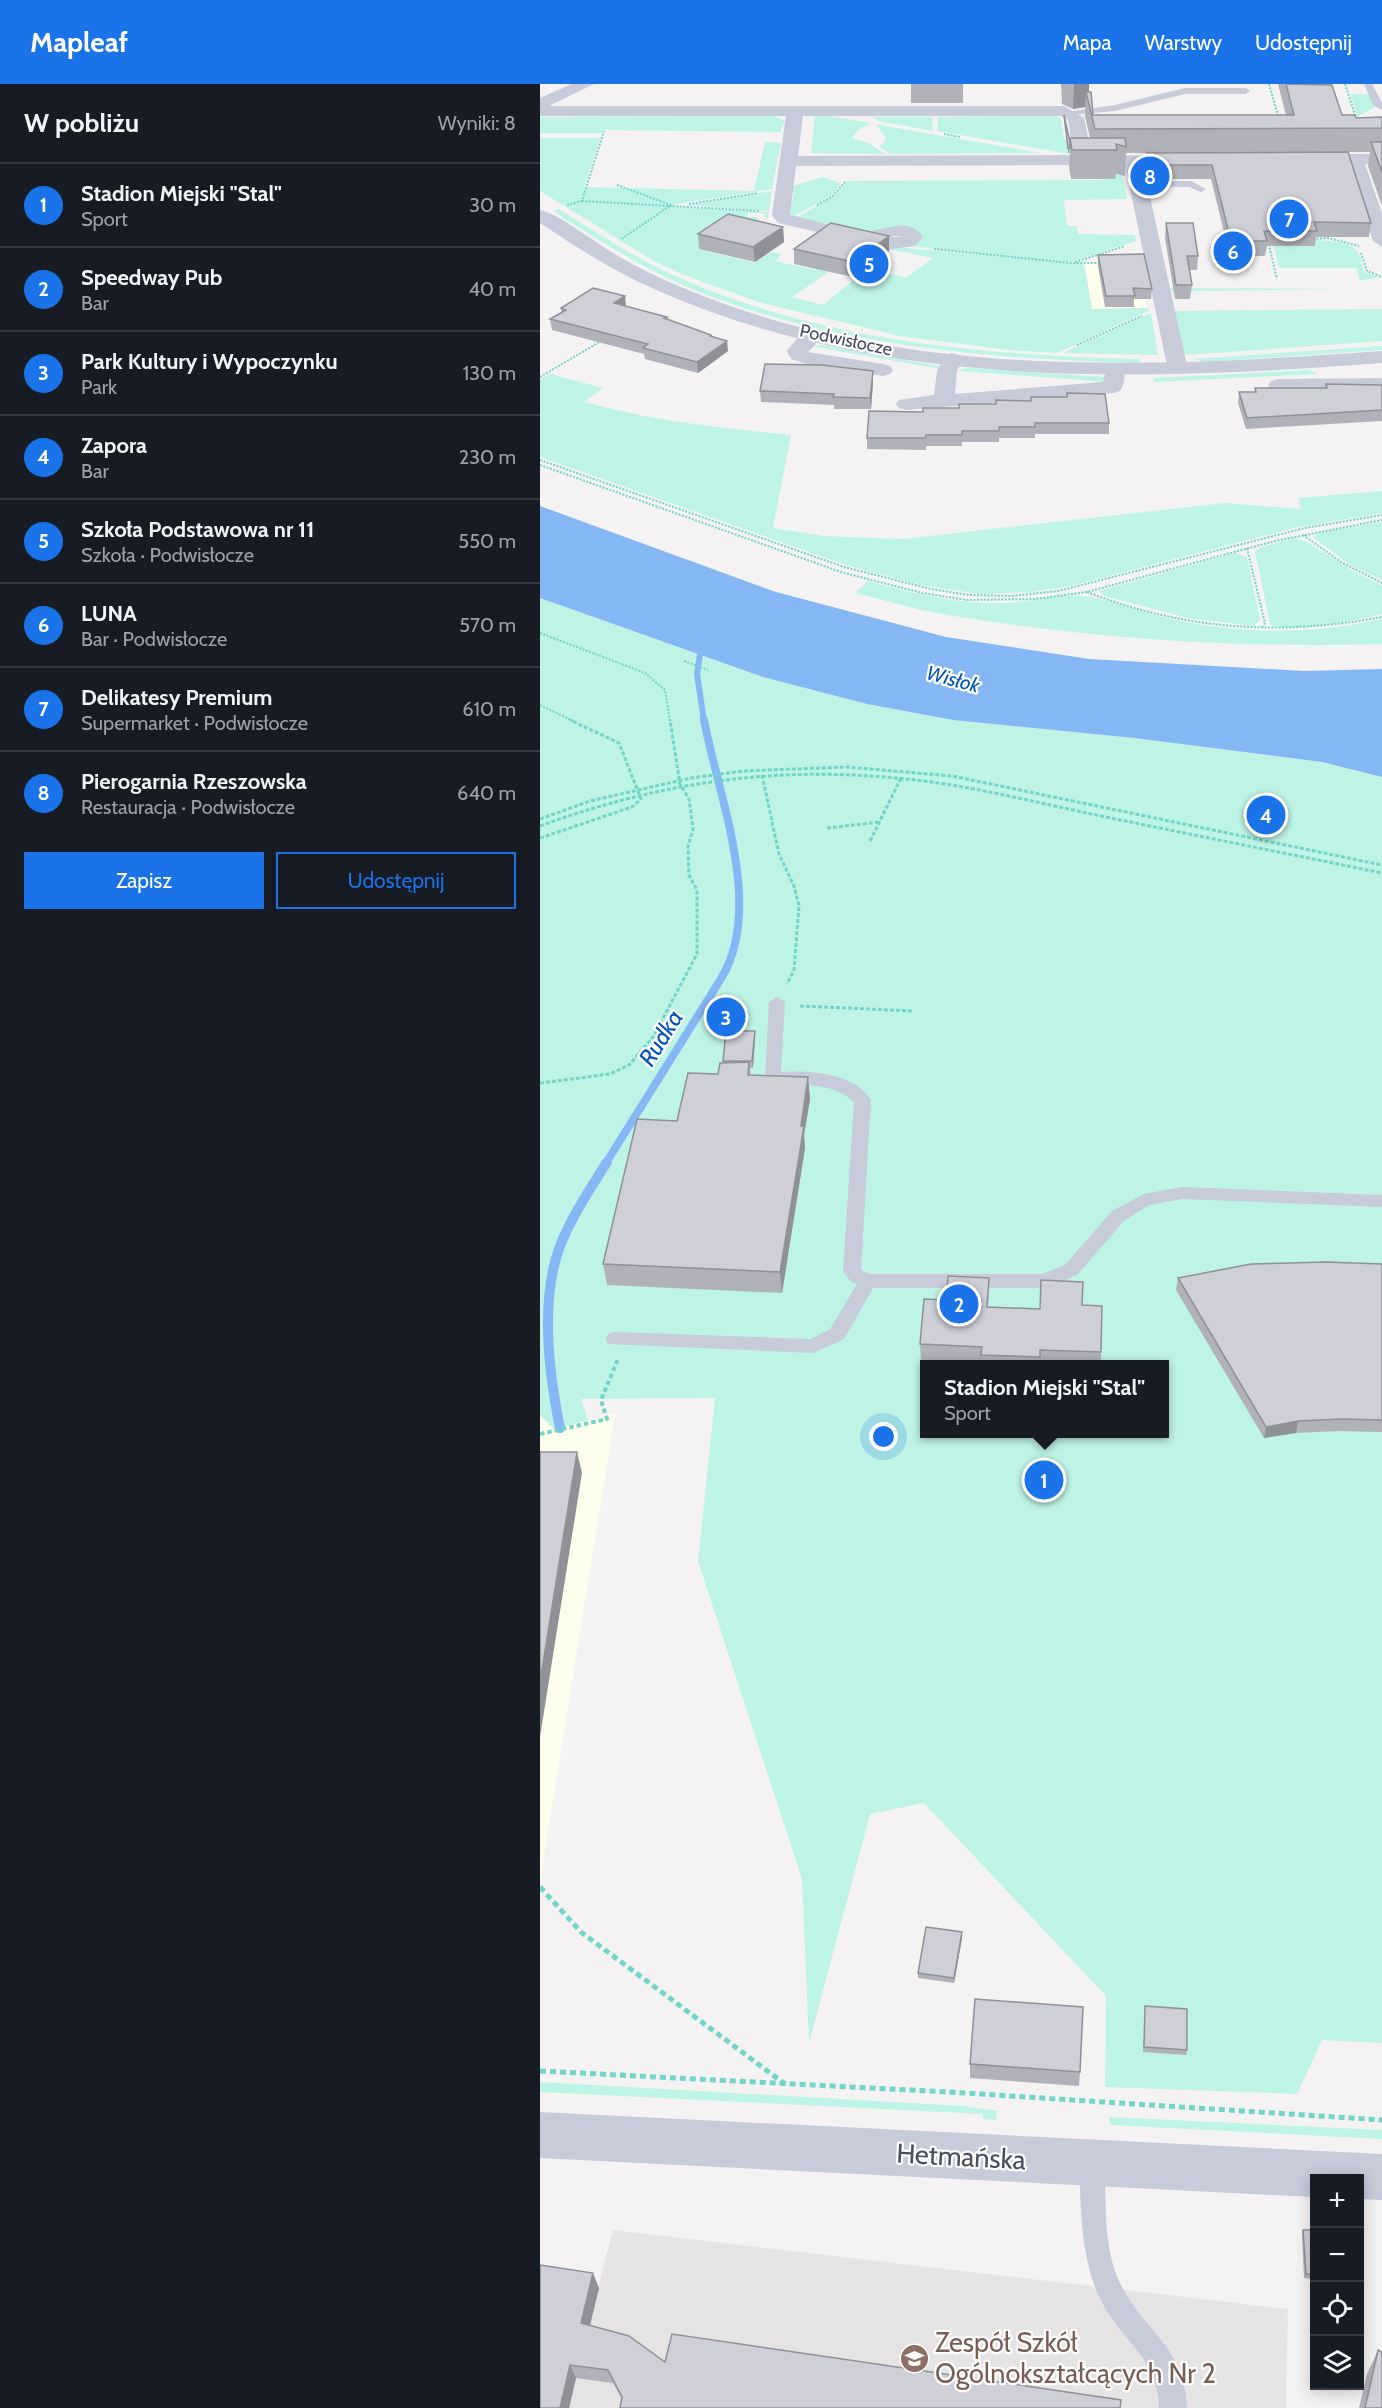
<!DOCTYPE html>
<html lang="pl">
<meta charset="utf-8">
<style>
body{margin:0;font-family:Cabin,sans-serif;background:#20242c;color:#f1f3f6}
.controls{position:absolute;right:18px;bottom:18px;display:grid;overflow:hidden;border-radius:0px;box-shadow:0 3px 15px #0003}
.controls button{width:54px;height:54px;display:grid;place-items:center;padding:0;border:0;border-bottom:2px solid #363941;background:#171b24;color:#f1f3f6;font:30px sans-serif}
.you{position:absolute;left:344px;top:1353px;width:21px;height:21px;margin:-15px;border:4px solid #fff;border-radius:50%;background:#1a73e8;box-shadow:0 0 0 9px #1a73e833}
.badge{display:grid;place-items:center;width:39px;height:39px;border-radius:50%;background:#1a73e8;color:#fff;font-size:20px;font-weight:700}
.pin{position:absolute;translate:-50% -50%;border:3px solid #fff;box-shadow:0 2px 6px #0006}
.popup{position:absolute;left:380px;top:1276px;width:249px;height:78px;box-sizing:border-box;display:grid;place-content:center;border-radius:0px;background:#171b24;filter:drop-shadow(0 2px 4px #0005);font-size:20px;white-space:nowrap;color:#9ea1a6}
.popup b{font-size:22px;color:#f1f3f6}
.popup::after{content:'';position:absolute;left:50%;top:100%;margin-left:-12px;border:12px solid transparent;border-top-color:#171b24}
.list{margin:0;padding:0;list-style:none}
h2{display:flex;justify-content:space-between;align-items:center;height:78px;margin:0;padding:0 24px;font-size:26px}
h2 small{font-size:20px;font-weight:400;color:#9ea1a6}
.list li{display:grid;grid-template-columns:39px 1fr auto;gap:18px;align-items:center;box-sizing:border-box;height:84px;padding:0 24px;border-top:2px solid #363941}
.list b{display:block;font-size:22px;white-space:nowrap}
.list p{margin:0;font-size:20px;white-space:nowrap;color:#9ea1a6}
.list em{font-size:20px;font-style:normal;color:#9ea1a6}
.actions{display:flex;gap:12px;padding:18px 24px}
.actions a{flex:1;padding:14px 0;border:2px solid #1a73e8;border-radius:0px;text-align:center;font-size:21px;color:#1a73e8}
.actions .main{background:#1a73e8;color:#fff}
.icon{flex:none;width:33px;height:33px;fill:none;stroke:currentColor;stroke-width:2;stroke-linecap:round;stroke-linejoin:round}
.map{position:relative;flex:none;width:842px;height:2324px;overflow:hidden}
header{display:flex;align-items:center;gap:36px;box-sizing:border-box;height:84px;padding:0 30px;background:#1a73e8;color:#fff}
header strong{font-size:28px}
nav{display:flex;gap:33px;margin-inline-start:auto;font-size:21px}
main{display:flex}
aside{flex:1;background:#171b24}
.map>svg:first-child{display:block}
</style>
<header>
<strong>Mapleaf</strong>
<nav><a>Mapa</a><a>Warstwy</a><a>Udostępnij</a></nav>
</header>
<main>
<aside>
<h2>W pobliżu<small>Wyniki: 8</small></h2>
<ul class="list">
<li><span class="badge">1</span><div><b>Stadion Miejski &quot;Stal&quot;</b><p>Sport</p></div><em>30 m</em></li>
<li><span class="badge">2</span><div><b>Speedway Pub</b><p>Bar</p></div><em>40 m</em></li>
<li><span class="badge">3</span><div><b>Park Kultury i Wypoczynku</b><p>Park</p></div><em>130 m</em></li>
<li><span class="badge">4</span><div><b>Zapora</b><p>Bar</p></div><em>230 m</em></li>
<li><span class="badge">5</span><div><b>Szkoła Podstawowa nr 11</b><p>Szkoła · Podwisłocze</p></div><em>550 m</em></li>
<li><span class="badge">6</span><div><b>LUNA</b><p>Bar · Podwisłocze</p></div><em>570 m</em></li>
<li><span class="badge">7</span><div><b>Delikatesy Premium</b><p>Supermarket · Podwisłocze</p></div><em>610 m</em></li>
<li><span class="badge">8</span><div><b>Pierogarnia Rzeszowska</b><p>Restauracja · Podwisłocze</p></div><em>640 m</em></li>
</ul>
<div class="actions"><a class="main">Zapisz</a><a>Udostępnij</a></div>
</aside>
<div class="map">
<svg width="842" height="2324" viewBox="0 0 842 2324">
<rect width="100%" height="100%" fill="#f4f2f2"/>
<!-- commercial -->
<g fill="#fdfeec">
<path d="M545,180H600L607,224L552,225Z"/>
<path d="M75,1330L11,1728L0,1797V1331L14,1345Z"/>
</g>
<!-- education -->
<path fill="#e5e3e4" d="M73,2146L748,2225L746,2324H0V2194L58,2203Z"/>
<!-- green -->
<g fill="#bdf4e6" fill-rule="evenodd">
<path d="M811,10H829L837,22L817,33Z"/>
<path d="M275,30L331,39L318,46L312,54L328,59L345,70L271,69Z"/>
<path d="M234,32L245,37L240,48L63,46L62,49H0V33Z"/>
<path d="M515,32L521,34L524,55H529L530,70L397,47L398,33Z"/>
<path d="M332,33H392L393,47L339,37Z"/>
<path d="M337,41H339L501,69L350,70L339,62L345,58V53Z"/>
<path d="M0,54H60L44,103L214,107L225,58L241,59L232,105L135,120L132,123L229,128L228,134H225L224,129H208L207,133H217L219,136L182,142L174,153L157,165L215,179L231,168L242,170L235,177L275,186L284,180L296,183L252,213L283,221L333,180L353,185L348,189L366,194L393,174L348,165L354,163L460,173L364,161L378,153L330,150L254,135L296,111L307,97L562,96L581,84L587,115L524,116L527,142H537L538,150L595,151L596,157L530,178L504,177L544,180L552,225L607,224L610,226L517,269L469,266L360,252L218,218L142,190L114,177L0,107Z"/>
<path d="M282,93L301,99L291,112L252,133L250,130L254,109L250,103Z"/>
<path d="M232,107L229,127L149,121Z"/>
<path d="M19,125C56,148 93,173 133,191C278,257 441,271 599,275L600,279C449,275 293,262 152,205C102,184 58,156 13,127Z"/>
<path d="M732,156C750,157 804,152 816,166C821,170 822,182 824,188L839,193L820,197L816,184H739Z"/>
<path d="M638,200L649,204L802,205L650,207L636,211L630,205Z"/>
<path d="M842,225V257L647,271L643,269L635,227Z"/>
<path d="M611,229L618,271L523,269Z"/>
<path d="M282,261L400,282L401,285L270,262Z"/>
<path d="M842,262V266L664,278L654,275Z"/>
<path d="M428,284L565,293L571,298L417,287Z"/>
<path d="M770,286L777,290L614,298L613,294Z"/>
<path d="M11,290L63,304L44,318C112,337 182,344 251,351L233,444L284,452L362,455L685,419L761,425L758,414L842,407V429L754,444L530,502L491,508L440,510L381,501L309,482L0,373V295Z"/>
<path d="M842,438V496L809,480L773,453L778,449Z"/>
<path d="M755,454L767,458L815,488L842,502V530C821,535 746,551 730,540L715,467L722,463Z"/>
<path d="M696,469L707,473L720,536L714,542L648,534L564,512L559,507Z"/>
<path d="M328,497C373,509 418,521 466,519C489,518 522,509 543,512C569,515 596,527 622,533C695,550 768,552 842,535V560C699,564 555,555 414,532C381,527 348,517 315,509Z"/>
<path d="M0,514L223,593L327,620L413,636L594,654L782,678L842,693V1959L782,1956L757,2010L565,2003L566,1912L384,1719L330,1730L269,1959L262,1795L158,1477L175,1314L41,1315L48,1336L14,1345L0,1331ZM384,1280H624V1350H384Z"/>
<path d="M0,1998L424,2022L457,2027L456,2036L443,2035V2030L0,2008Z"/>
<path d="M569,2033L842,2046V2055L571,2041Z"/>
</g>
<!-- water -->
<path fill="#86b7f5" d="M0,422L236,508L406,553L549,575L764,587L842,585V693L782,678L594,654L413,636L327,620L223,593L0,514Z"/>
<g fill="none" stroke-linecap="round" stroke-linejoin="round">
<!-- stream-far2 -->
<path stroke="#86b7f5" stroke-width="6" d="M160,570L157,590L164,637"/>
<!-- stream-far1 -->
<path stroke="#86b7f5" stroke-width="8" d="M66,1079L182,893C224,822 178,711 164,636"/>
<!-- stream -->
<path stroke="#86b7f5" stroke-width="10" d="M20,1344C9,1290 0,1215 20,1162C32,1132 50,1105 67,1078"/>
<!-- path-far3 -->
<g stroke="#71d6c8" stroke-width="2" stroke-dasharray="2 1.5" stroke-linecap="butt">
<path d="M729,0L739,35"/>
<path d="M805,0L816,34"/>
<path d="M404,50L420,53"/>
<path d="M77,101L131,121L80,156"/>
<path d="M42,117L219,127"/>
<path d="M149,120L218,109"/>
<path d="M27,121L42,117L64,47"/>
<path d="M277,121L292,113L305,98"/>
<path d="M773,155L788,154L819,162"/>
<path d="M728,157L737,195"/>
<path d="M394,165L531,179H563"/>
<path d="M821,169L827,187L842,193"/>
<path d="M535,178L585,162"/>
<path d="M537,261L602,232"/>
<path d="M0,293L61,257"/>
<path d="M0,376L304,483L391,505L429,511L471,512L518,507L765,444L842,431"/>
<path d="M0,381L301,488L382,509L427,516L495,515L547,508L735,457L842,436"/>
<path d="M763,451L801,478L842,499"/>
<path d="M707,464L725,539L722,544"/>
<path d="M547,508C644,546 740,552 842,533"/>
<path d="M0,549L105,589L125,606L130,637"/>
<path d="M144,577L168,586"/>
<path d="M0,621L33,637"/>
</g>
<!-- path-far2 -->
<g stroke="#71d6c8" stroke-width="3" stroke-dasharray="4 2" stroke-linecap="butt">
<path d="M222,691L239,770L254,802L259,822L254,886L247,900"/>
<path d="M0,735L50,717L151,694L203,687L307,683L412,692L842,781"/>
<path d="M0,742C118,699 231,682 356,694C427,700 497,719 566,733C658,752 750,770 842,789"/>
<path d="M287,744L340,738"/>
<path d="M0,754L92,723L101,715L79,659L30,636"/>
<path d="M330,757L361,694"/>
<path d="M260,922L373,927"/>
<path d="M0,999L70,990L89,981L113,953L157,870V806L149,791L148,762L153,745L149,715L140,700L130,636"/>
</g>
<!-- path-far1 -->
<path stroke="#71d6c8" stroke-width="4" stroke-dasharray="4.5 3" stroke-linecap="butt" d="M0,1350L67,1335L61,1316L78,1275"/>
<!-- path -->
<g stroke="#71d6c8" stroke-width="5" stroke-dasharray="6 4" stroke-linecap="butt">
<path d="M0,1803L41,1848L245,2000"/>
<path d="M0,1987L409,2008L842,2036"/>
</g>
<!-- service -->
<g fill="#c7cbda" fill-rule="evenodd">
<path d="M824,0H832L842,19V26L833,21Z"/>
<path d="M645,4H706L710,7L706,10H645L575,27L531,31L526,28L575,21Z"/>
<path d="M598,97H651L666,105L661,108L649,103L595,102L593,100Z"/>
<path d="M237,913L245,918L241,988C269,986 315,989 331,1016L321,1186L329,1190H502L525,1181L572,1127L604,1110L642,1103L842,1111V1123L642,1115L609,1121L584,1137L537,1191L504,1204H333L304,1255L273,1269L68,1260L66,1255L68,1250L75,1248L271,1255L290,1245L317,1200L311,1198L303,1187L314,1018C288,994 257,1005 227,997L225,993L229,918Z"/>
<path d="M552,2066L561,2070L565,2079C566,2117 563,2161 579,2197C602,2248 645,2260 647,2324H619C618,2271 578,2256 558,2210C540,2168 541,2123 539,2079L543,2070Z"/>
</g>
<!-- minor -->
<g fill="#c7cbda" fill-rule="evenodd">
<path d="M32,0H54L9,22H524L544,34L552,71L657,72L660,76L651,81H603L648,286L645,290H631L628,286L585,81L256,82L250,131C274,136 299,145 323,147C345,149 367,130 383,153L375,162L351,165L238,139L232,131L246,32H0V14ZM263,32H521L528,36L534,71L258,72ZM355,152L363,153H349Z"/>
<path d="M766,70H842V80H825L842,129V163L833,157L808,80L760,79L757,75Z"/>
<path d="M274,245L281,247L284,251L268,268L343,280L350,282L353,286L350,290L343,292L270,281L251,275L247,267C253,258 263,248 274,245Z"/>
<path d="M412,269L419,271L422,275L417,287L415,310L563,298L567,282H581C586,288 585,301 580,307L573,309L366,326L359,324L356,320L359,316L394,311L397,287L405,271Z"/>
<path d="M842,294V306L738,307L731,305L728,301L731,297L738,295Z"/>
</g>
<!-- tertiary -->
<g fill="#c7cbda" fill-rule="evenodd">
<path d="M0,126C21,131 57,160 78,172C119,196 166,214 211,229C414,294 633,282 842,267V279C597,297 339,307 110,203C71,186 35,162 0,139Z"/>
<path d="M0,2028L842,2070V2116L820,2115V2094H774V2113L0,2074Z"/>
</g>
</g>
<!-- wall -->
<g fill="#b1b2b9">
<rect x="371" y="0" width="52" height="19"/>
<path d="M521,0H549V8L553,31H746L738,0H786L802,31L816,34L842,33V122L828,82L830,68L586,69L585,92L576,90L575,95H531L529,83L530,69H528L524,31L530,58L550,54L545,32V23L533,25L522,20Z"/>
<path d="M808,68L831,139L829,153H776L775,162H727L725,172H690L671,95H608L606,83L607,69Z"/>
<path d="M626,139L658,172L657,186H649L652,201L650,215H635L625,154Z"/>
<path d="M243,143L244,158L215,178L159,165L158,150Z"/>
<path d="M349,152V167L313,193L254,180V165Z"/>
<path d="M558,171L612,205L611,215H594V223H565L558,182Z"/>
<path d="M86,222L171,251L172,253L188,267L158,289L105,275L104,270L12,246L10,235L21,229V224Z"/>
<path d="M333,298L331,325H294V321L221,318L220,307Z"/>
<path d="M786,300L842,301V337L706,345L698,319L699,308H715V304H785Z"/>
<path d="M329,327L569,339V350H495V354H459V358H422V362H386V366L327,365V354Z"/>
<path d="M186,947H215V954L213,984H210L211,991L268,993L270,1015L264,1051L265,1064L242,1209L67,1201L63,1180L137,1037L178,990L183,979Z"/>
<path d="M842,1180V1348L799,1347L756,1349L724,1354L636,1206L638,1194Z"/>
<path d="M449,1211L448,1223L500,1225L542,1221L561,1268V1281H440L381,1278L380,1260L406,1216Z"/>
<path d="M422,1854L414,1899L378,1894V1889Z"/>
<path d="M605,1922L647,1966L646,1971L603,1968Z"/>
<path d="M430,1980L540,1988L539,2002L430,1994Z"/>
<path d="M763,2146H774V2195L764,2194L762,2150Z"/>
<path d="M59,2204L50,2241L125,2278L581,2316L82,2315L73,2299L36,2294L29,2324H0Z"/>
<path d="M838,2266L842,2324H819L827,2290Z"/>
</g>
<!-- shaded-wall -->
<g fill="#909196">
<path d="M534,0H549V19L546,8L545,23L533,25Z"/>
<path d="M243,143L244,158L215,178L213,163Z"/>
<path d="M349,152V167L313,193V178Z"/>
<path d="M85,212L86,222L74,219Z"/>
<path d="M187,257L188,267L158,289L157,278Z"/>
<path d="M333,287V298L331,325L330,314Z"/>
<path d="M215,947V954L213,984L212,977Z"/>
<path d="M268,993L270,1015L264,1051L265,1064L242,1209L240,1188Z"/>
<path d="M758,1337L756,1349L724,1354L726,1343Z"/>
<path d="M37,1368L42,1389L0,1653V1598Z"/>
<path d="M422,1848V1854L414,1899V1894Z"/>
<path d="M53,2189L59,2204L47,2253L41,2239Z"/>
<path d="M30,2281L36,2294L29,2324H20Z"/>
</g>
<!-- building -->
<g fill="#cecfd7" stroke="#909196" stroke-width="1.5">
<path d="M746,0L792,1L802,31H815L816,34L842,33V44L555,45L546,8H551L553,31H754Z"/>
<path d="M524,31L530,58V64H528Z"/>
<path d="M530,54H585L586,63L576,60L577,66H532Z"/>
<path d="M831,58H842V88Z"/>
<path d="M808,68L831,139L774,138L777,147H724L727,157H691L672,81H609L607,69Z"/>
<path d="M188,130L243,143L213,163L158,150Z"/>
<path d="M291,139L349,152L313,178L254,165Z"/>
<path d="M626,139H653L658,172H647L652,201H636Z"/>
<path d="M604,170L612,205L593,204L595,212H566L558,171Z"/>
<path d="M53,204L85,212L74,219L127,233L124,234L171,251L170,252L187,257L157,278L103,264L108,260L10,235L26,226L21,224Z"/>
<path d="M225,280L282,281L333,287L330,314L293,313L294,310L220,307Z"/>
<path d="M786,300L842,301V326L707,334L699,308H716L715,304H787Z"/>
<path d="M527,309L565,310L569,339H495V343H459V347H422V351H386L385,354H327L329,327L383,328V324H419V320H456V316L491,317V313H527Z"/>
<path d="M186,947H215L212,977H183Z"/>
<path d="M209,978L208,991L268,993L261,1042H264L240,1188L63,1180L97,1035L137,1037L148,989L178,990L180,979Z"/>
<path d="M786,1178L842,1180V1336L802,1335L758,1337L726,1343L638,1194L711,1180Z"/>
<path d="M408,1192L449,1194L447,1223L500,1225L501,1196L543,1198L542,1221L562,1222L561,1268L500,1266V1273L441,1271L442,1263L380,1260L384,1215L406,1216Z"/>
<path d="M0,1368H37L0,1598Z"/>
<path d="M386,1843L422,1848L414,1894L378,1889Z"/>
<path d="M435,1915L543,1923L540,1988L430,1980Z"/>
<path d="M605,1922L647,1925V1966L604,1963Z"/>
<path d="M763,2146H774V2190H766Z"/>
<path d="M0,2181L53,2189L41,2239L89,2252L125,2278L132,2250L581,2316L580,2324H80L82,2313L68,2286L30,2281L20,2324H0Z"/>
<path d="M838,2266L842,2268V2324H825Z"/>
</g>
<!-- icons -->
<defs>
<symbol id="school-disc" viewBox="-11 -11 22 22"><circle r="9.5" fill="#8d6e63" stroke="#fff"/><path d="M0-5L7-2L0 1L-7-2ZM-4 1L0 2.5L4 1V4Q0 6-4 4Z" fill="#fff"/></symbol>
</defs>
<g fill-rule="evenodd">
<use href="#school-disc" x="358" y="2258" width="33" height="33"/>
</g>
<g text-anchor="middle" stroke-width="4.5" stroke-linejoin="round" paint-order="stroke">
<!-- far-street labels -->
<g font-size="18" fill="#474c62" stroke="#fff">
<text transform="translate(306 256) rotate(12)" y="6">Podwisłocze</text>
</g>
<!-- far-water labels -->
<g font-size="20" font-style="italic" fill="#0052bc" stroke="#fff">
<text transform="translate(413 595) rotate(15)" y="7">Wisłok</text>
</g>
<!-- water labels -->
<g font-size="24" font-style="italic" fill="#0052bc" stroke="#fff">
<text transform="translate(121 954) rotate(-58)" y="8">Rudka</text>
</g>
<!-- near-street labels -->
<g font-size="27" fill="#474c62" stroke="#fff">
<text transform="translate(421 2073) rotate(3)" y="9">Hetmańska</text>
</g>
<!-- near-education labels -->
<g font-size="27" fill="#785e54" stroke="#fff" text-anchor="start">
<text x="395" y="2268">Zespół Szkół<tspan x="395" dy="31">Ogólnokształcących Nr 2</tspan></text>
</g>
</g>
</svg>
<div class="controls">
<button>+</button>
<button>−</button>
<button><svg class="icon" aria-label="locate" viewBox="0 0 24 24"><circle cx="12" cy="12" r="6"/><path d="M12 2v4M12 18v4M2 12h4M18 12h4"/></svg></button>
<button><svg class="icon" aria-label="layers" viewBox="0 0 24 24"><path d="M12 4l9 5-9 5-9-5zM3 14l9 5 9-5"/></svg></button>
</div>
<div class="you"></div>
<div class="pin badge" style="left:504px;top:1396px">1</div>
<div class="popup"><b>Stadion Miejski &quot;Stal&quot;</b>Sport</div>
<div class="pin badge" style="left:419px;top:1220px">2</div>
<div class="pin badge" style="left:186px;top:933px">3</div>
<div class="pin badge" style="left:726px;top:731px">4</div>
<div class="pin badge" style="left:329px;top:180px">5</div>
<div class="pin badge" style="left:693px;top:167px">6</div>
<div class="pin badge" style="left:749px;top:135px">7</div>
<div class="pin badge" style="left:610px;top:92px">8</div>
</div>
</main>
